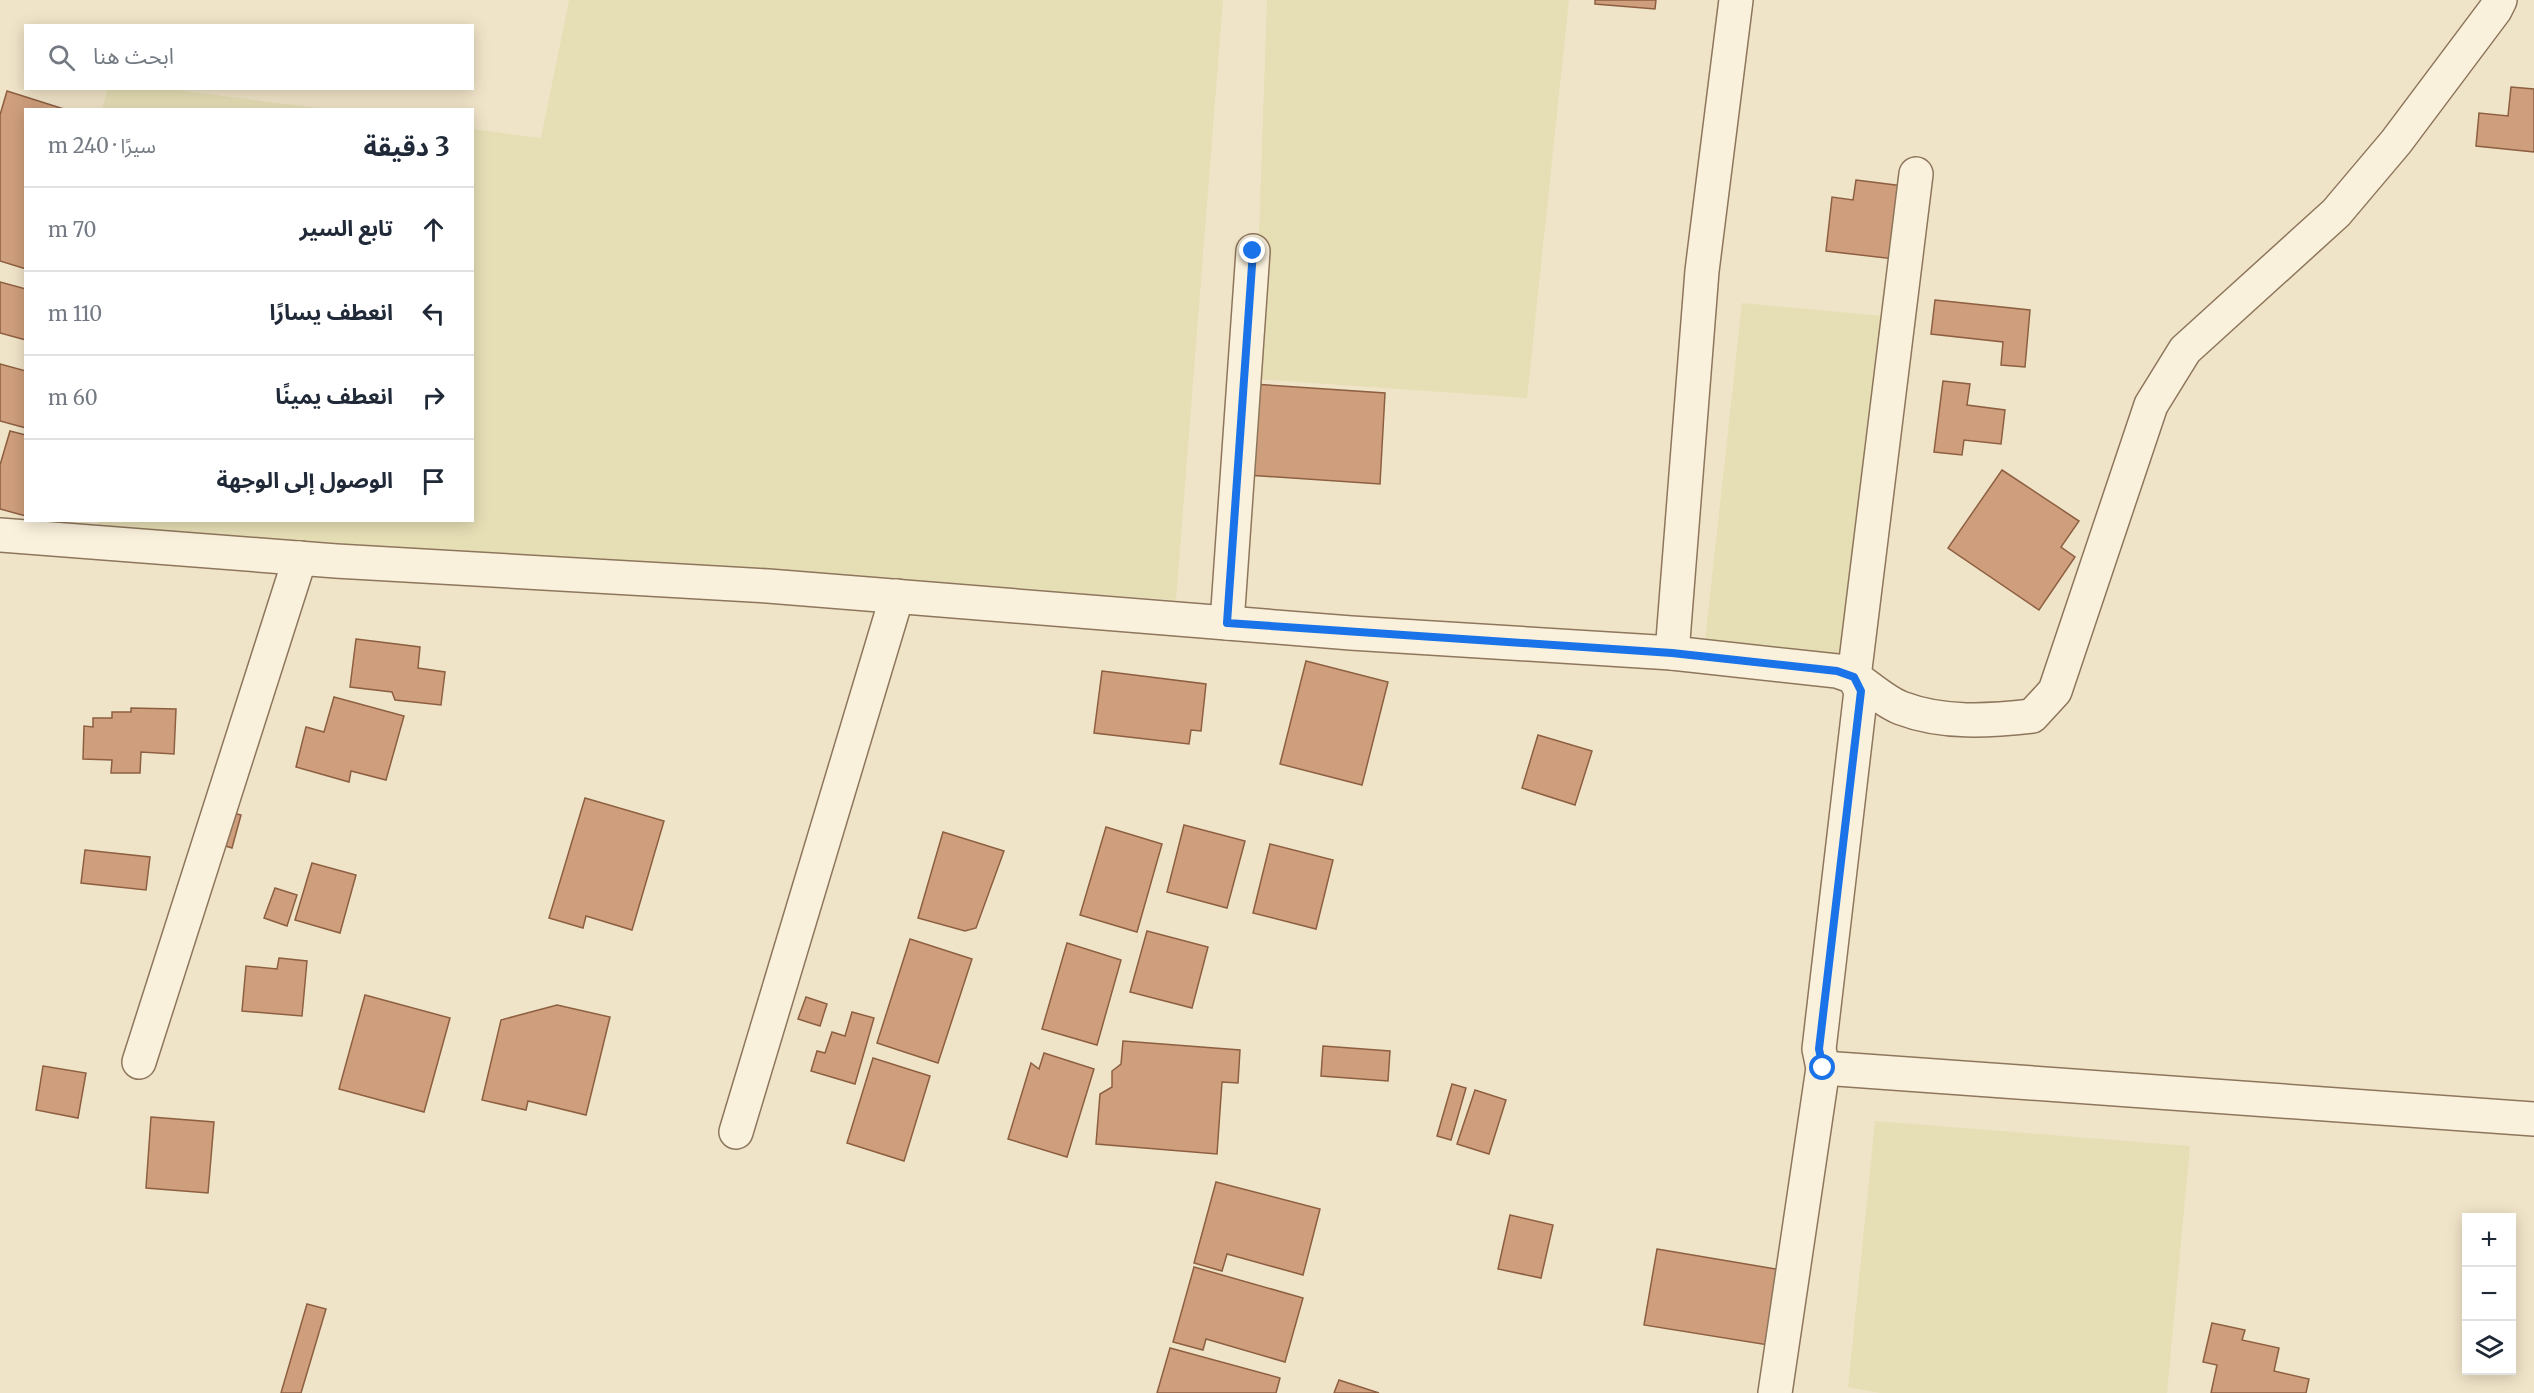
<!DOCTYPE html>
<html lang="ar">
<meta charset="utf-8">
<style>
body{margin:0;font-family:Merriweather,"Noto Sans Arabic",serif;background:#f2f2f3;color:#1f2937;direction:rtl}
.controls{position:absolute;right:18px;bottom:18px;display:grid;overflow:hidden;border-radius:0px;box-shadow:0 3px 15px #0003}
.controls button{width:54px;height:54px;display:grid;place-items:center;padding:0;border:0;border-bottom:2px solid #e0e1e3;background:#fff;color:#1f2937;font:30px sans-serif}
.stop{position:absolute;width:18px;height:18px;margin:-14px;border:4px solid #1a73e8;border-radius:50%;background:#fff}
.stop.end{background:#1a73e8;border-color:#fff;box-shadow:0 2px 6px #0008}
.list{margin:0;padding:0;list-style:none}
h2{display:flex;justify-content:space-between;align-items:center;height:78px;margin:0;padding:0 24px;font-size:26px}
h2 small{font-size:20px;font-weight:400;color:#747a83}
.list li{display:grid;grid-template-columns:39px 1fr auto;gap:18px;align-items:center;box-sizing:border-box;height:84px;padding:0 24px;border-top:2px solid #e0e1e3}
.list b{display:block;font-size:22px;white-space:nowrap}
.list em{font-size:20px;font-style:normal;color:#747a83}
.icon{flex:none;width:33px;height:33px;fill:none;stroke:currentColor;stroke-width:2;stroke-linecap:round;stroke-linejoin:round}
.map{position:relative;flex:none;width:2534px;height:1393px;overflow:hidden;direction:ltr}
.search{position:absolute;background:#fff;box-shadow:0 3px 15px #0003;left:24px;top:24px;width:450px;height:66px;display:flex;align-items:center;gap:15px;box-sizing:border-box;padding:0 21px;border-radius:0px;color:#747a83;font-size:22px}
.panel{position:absolute;background:#fff;box-shadow:0 3px 15px #0003;left:24px;top:108px;width:450px;height:414px;border-radius:0px;direction:rtl}
.map>svg:first-child{display:block}
</style>
<div class="map">
<svg width="2534" height="1393" viewBox="0 0 2534 1393">
<rect width="100%" height="100%" fill="#f0e4c8"/>
<!-- farmland -->
<g fill="#e6deb5">
<path d="M569,0H1223L1176,600L476,552L96,533L99,520H472L473,129L541,138Z"/>
<path d="M1267,0H1569L1527,398L1254,379Z"/>
<path d="M108,88L169,89L325,109H102Z"/>
<path d="M1742,303L1884,316L1842,658L1704,650Z"/>
<path d="M1875,1121L2190,1146L2167,1393H1881L1848,1387Z"/>
</g>
<!-- building -->
<g fill="#cf9f7d" stroke="#8d5f41" stroke-width="1.5">
<path d="M1595,0H1656L1655,9L1595,4Z"/>
<path d="M2511,87L2534,89V152L2476,146L2479,113L2508,116Z"/>
<path d="M7,91L67,110H26V269L0,261V115Z"/>
<path d="M1856,180L1911,187L1903,260L1826,251L1832,197L1853,200Z"/>
<path d="M0,282L26,289V340L0,333Z"/>
<path d="M1935,300L2030,310L2025,367L2001,365L2003,342L1931,334Z"/>
<path d="M0,364L26,371V428L0,421Z"/>
<path d="M1943,381L1970,384L1967,405L2005,410L2001,444L1964,440L1962,455L1934,452Z"/>
<path d="M1252,384L1385,393L1380,484L1247,475Z"/>
<path d="M10,431L26,435V516L0,509V465Z"/>
<path d="M2002,470L2079,521L2061,547L2075,557L2039,610L1948,548Z"/>
<path d="M356,639L420,647L418,668L445,672L441,705L395,700L392,692L350,687Z"/>
<path d="M1306,661L1388,682L1362,785L1280,764Z"/>
<path d="M1102,671L1206,684L1201,731L1191,730L1189,744L1094,733Z"/>
<path d="M334,697L404,716L386,780L351,771L349,782L296,767L306,727L324,732Z"/>
<path d="M131,708L176,709L174,754L141,752L140,773H111L112,760L83,759L84,726L93,727V718H112V712H131Z"/>
<path d="M1538,735L1592,751L1575,805L1522,788Z"/>
<path d="M585,798L664,821L632,930L586,916L583,928L549,918Z"/>
<path d="M225,811L241,815L232,848L216,843Z"/>
<path d="M1184,825L1245,841L1227,908L1167,892Z"/>
<path d="M1106,827L1162,844L1137,932L1080,915Z"/>
<path d="M943,832L1004,851L976,928L965,931L918,918Z"/>
<path d="M1270,844L1333,860L1316,929L1253,913Z"/>
<path d="M85,850L150,857L146,890L81,883Z"/>
<path d="M312,863L356,875L340,933L295,920Z"/>
<path d="M275,888L297,895L287,926L264,918Z"/>
<path d="M1147,931L1208,947L1192,1008L1130,992Z"/>
<path d="M910,939L972,959L938,1063L877,1043Z"/>
<path d="M1067,943L1121,960L1097,1045L1042,1029Z"/>
<path d="M279,958L307,961L302,1016L242,1011L246,966L277,969Z"/>
<path d="M365,995L450,1018L424,1112L339,1089Z"/>
<path d="M806,997L827,1004L820,1026L798,1019Z"/>
<path d="M557,1005L610,1017L586,1115L528,1101L526,1110L482,1100L501,1020Z"/>
<path d="M852,1012L874,1018L855,1084L811,1071L817,1051L825,1053L832,1032L845,1036Z"/>
<path d="M1123,1041L1240,1050L1238,1083L1222,1082L1217,1154L1096,1144L1100,1094L1112,1087V1071L1121,1064Z"/>
<path d="M1323,1046L1390,1051L1388,1081L1321,1076Z"/>
<path d="M1044,1053L1094,1069L1067,1157L1008,1139L1031,1063L1039,1069Z"/>
<path d="M873,1058L930,1076L904,1161L847,1143Z"/>
<path d="M43,1066L86,1073L78,1118L36,1110Z"/>
<path d="M1452,1084L1466,1088L1451,1140L1437,1136Z"/>
<path d="M1475,1090L1506,1100L1489,1154L1457,1144Z"/>
<path d="M151,1117L214,1122L208,1193L146,1188Z"/>
<path d="M1216,1182L1320,1209L1303,1275L1227,1254L1222,1271L1194,1263Z"/>
<path d="M1510,1215L1553,1225L1541,1278L1498,1269Z"/>
<path d="M1657,1249L1781,1270L1768,1345L1644,1325Z"/>
<path d="M1194,1267L1303,1298L1285,1362L1206,1339L1203,1350L1173,1342Z"/>
<path d="M307,1304L326,1309L301,1393H281Z"/>
<path d="M2212,1323L2245,1330L2242,1340L2279,1348L2274,1371L2309,1379L2306,1393H2211L2217,1365L2203,1362Z"/>
<path d="M1170,1348L1280,1378L1276,1393H1157Z"/>
<path d="M1339,1380L1379,1393H1334Z"/>
</g>
<g fill="none" stroke-linecap="round" stroke-linejoin="round">
<defs>
<g id="minor">
<path d="M1916,174L1854,677C1869,687 1885,702 1901,708C1943,724 1989,721 2032,716L2055,691L2151,405L2185,350L2336,213L2396,142L2495,10L2500,0"/>
<path d="M0,535L336,561L768,586L1351,633L1672,653L1837,671L1854,677L1861,691L1819,1049L1823,1068L2534,1119"/>
<path d="M1227,623L1253,251"/>
<path d="M1672,653L1702,271L1736,0"/>
<path d="M139,1062L300,558"/>
<path d="M736,1132L897,596"/>
<path d="M1775,1393L1823,1068"/>
</g>
</defs>
<!-- minor casing -->
<use href="#minor" stroke="#8d765c" stroke-width="36"/>
<!-- minor -->
<use href="#minor" stroke="#faf1dc" stroke-width="33"/>
</g>
<g fill="none" stroke-linecap="round" stroke-linejoin="round">
<!-- route -->
<path stroke="#1a73e8" stroke-width="8" d="M1253,251L1227,623L1672,653L1837,671L1854,677L1861,691L1819,1049L1823,1068"/>
</g>
</svg>
<div class="controls">
<button>+</button>
<button>−</button>
<button><svg class="icon" aria-label="layers" viewBox="0 0 24 24"><path d="M12 4l9 5-9 5-9-5zM3 14l9 5 9-5"/></svg></button>
</div>
<div class="stop" style="left:1823px;top:1068px"></div>
<div class="stop end" style="left:1253px;top:251px"></div>
<div class="search"><svg class="icon" aria-label="search" viewBox="0 0 24 24"><circle cx="10" cy="10" r="6"/><path d="M15 15l6 6"/></svg>ابحث هنا</div>
<section class="panel">
<h2>3 دقيقة<small>سيرًا · 240 m</small></h2>
<ul class="list">
<li><svg class="icon" aria-label="ahead" viewBox="0 0 24 24"><path d="M12 20V5M6 11l6-6 6 6"/></svg><div><b>تابع السير</b></div><em>70 m</em></li>
<li><svg class="icon" aria-label="left" viewBox="0 0 24 24"><path d="M17 20v-9H6M10 6l-5 5 5 5"/></svg><div><b>انعطف يسارًا</b></div><em>110 m</em></li>
<li><svg class="icon" aria-label="right" viewBox="0 0 24 24"><path d="M7 20v-9h11M14 6l5 5-5 5"/></svg><div><b>انعطف يمينًا</b></div><em>60 m</em></li>
<li><svg class="icon" aria-label="arrive" viewBox="0 0 24 24"><path d="M6 21V4h12l-3 4 3 4H6"/></svg><div><b>الوصول إلى الوجهة</b></div></li>
</ul>
</section>
</div>
